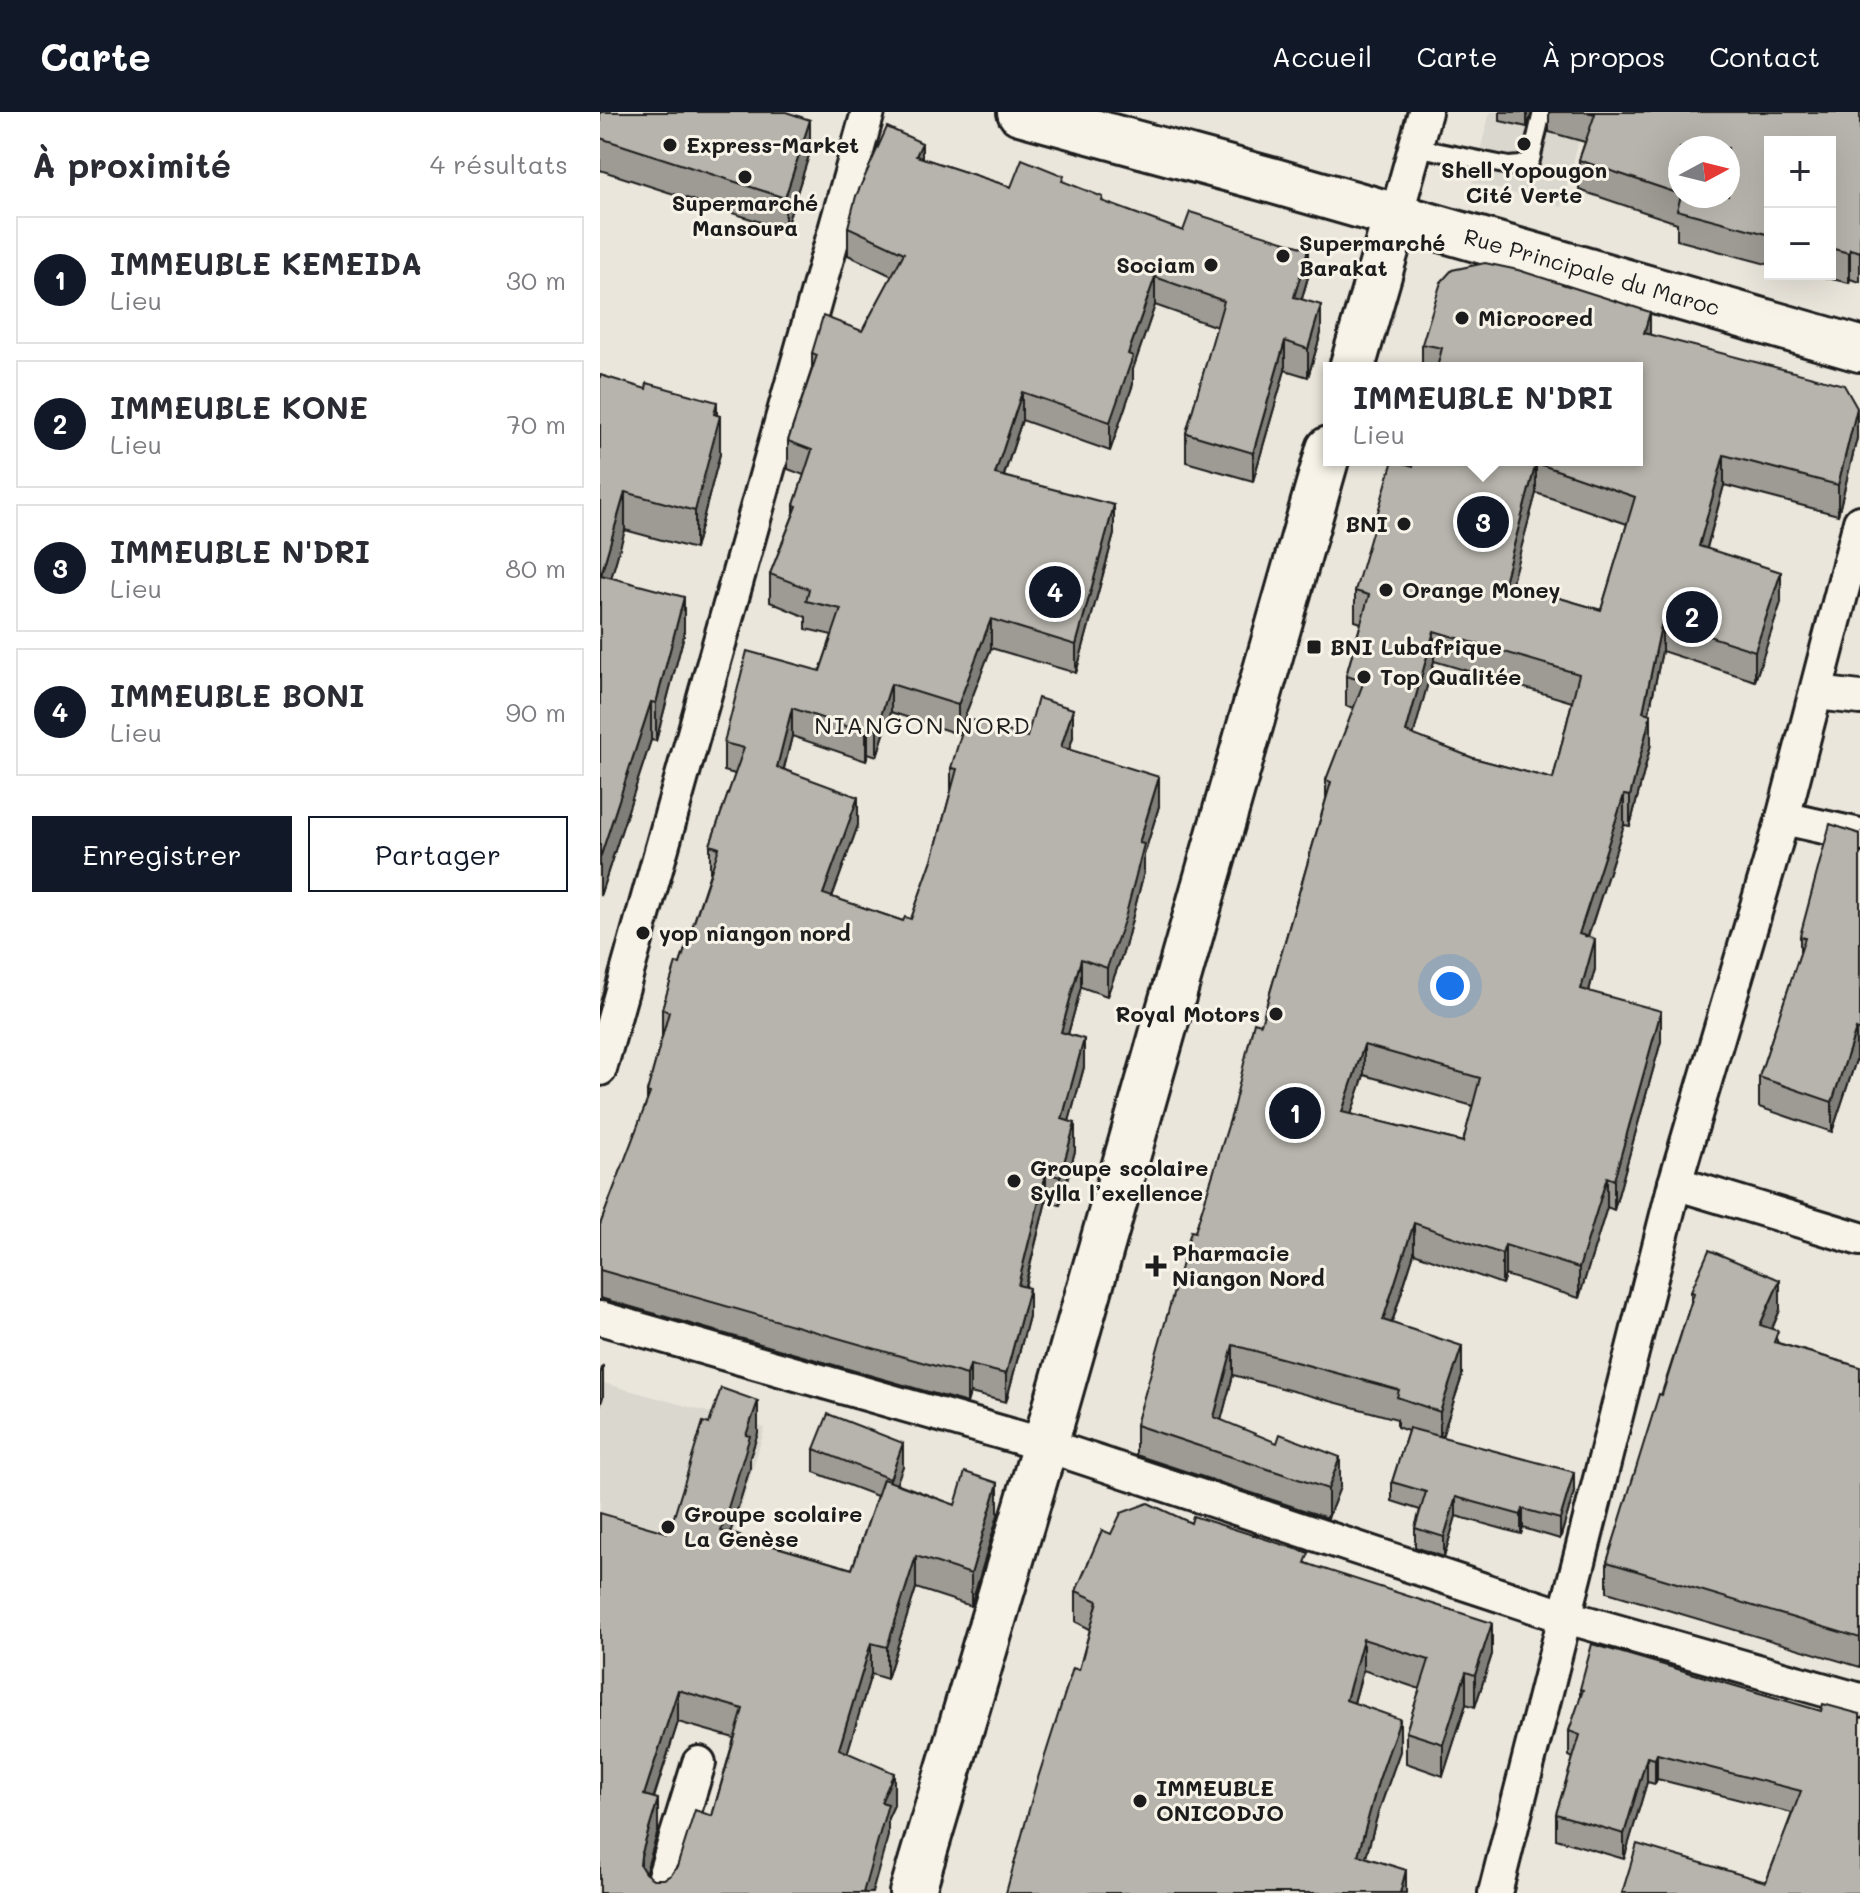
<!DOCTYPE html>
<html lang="fr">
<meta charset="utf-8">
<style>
body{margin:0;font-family:Mali,sans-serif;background:#f7f7f7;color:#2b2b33}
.controls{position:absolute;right:24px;top:24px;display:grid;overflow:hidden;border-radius:0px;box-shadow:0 8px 32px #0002}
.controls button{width:72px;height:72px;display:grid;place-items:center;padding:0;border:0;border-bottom:2px solid #e1e1e2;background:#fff;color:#2b2b33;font:40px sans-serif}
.compass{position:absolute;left:1068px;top:24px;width:72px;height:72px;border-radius:50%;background:#fff;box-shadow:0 8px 32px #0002;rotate:83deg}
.you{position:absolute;left:850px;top:874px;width:28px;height:28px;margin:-20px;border:6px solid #fff;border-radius:50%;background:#1a73e8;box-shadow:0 0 0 12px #1a73e833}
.badge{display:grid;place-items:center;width:52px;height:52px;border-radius:50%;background:#111827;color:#fff;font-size:26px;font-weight:700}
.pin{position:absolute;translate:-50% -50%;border:4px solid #fff;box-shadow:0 2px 8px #0006}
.popup{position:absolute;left:723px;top:250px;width:320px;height:104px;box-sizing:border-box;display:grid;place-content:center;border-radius:0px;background:#fff;filter:drop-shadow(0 2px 6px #0005);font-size:26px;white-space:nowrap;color:#7c7c81}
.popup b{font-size:30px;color:#2b2b33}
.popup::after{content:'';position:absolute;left:50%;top:100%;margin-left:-16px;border:16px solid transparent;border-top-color:#fff}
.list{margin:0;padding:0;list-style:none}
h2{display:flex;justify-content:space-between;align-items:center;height:104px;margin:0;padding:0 32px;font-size:34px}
h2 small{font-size:26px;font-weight:400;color:#7c7c81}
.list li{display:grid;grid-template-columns:52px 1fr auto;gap:24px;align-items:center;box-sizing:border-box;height:128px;margin:0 16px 16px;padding:0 16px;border:2px solid #e1e1e2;border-radius:0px}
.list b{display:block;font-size:30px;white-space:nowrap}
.list p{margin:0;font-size:26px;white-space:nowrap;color:#7c7c81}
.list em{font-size:26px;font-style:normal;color:#7c7c81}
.actions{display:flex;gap:16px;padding:24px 32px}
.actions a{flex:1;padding:18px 0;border:2px solid #111827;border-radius:0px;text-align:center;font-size:28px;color:#111827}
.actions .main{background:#111827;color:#fff}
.map{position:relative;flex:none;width:1260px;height:1781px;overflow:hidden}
header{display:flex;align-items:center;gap:48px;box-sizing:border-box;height:112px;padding:0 40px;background:#111827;color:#fff}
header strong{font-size:38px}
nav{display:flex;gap:44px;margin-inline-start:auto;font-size:28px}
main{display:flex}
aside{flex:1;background:#fff}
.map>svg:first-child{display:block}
</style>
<header>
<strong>Carte</strong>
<nav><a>Accueil</a><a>Carte</a><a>À propos</a><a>Contact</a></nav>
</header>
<main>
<aside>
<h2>À proximité<small>4 résultats</small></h2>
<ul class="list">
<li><span class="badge">1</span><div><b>IMMEUBLE KEMEIDA</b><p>Lieu</p></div><em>30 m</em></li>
<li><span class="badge">2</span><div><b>IMMEUBLE KONE</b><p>Lieu</p></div><em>70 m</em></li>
<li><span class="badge">3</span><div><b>IMMEUBLE N'DRI</b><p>Lieu</p></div><em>80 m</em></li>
<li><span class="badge">4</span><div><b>IMMEUBLE BONI</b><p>Lieu</p></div><em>90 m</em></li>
</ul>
<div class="actions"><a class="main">Enregistrer</a><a>Partager</a></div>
</aside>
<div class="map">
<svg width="1260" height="1781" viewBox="0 0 1260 1781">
<rect width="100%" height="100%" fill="#eae6dc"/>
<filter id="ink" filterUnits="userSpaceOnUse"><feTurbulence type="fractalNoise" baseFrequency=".0125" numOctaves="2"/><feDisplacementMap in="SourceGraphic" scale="16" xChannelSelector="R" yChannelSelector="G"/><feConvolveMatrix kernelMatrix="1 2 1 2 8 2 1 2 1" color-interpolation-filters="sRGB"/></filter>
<g filter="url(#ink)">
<!-- built -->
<g fill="#dad7ce">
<path d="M890,0H986L962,95L872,70Z"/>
<path d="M0,1270L165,1316L98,1540L0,1514Z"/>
</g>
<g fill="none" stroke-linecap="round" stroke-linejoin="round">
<defs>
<path id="lane" d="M815,35L909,54L921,53L931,48L942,0"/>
<g id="street">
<path d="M796,104L825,0"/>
<path d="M1217,581L1260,586"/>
<path d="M1183,706L1260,723"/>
<path d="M0,957L268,0"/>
<path d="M1075,1071L1260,1127"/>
<path d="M0,1206L445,1333L963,1504L1260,1588"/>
<path d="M59,1781L99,1651"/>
<path d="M895,1781L1075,1071L1183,706L1260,410"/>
</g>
<g id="secondary">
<path d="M420,0L674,69L1260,237"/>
<path d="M752,256L796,104"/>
<path d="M312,1781L445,1333L729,337"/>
</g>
</defs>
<!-- lane casing -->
<use href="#lane" stroke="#1c1c1c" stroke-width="22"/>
<!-- street casing -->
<use href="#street" stroke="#1c1c1c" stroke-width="38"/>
<!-- secondary casing -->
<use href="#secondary" stroke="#1c1c1c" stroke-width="50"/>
<!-- lane -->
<use href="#lane" stroke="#f7f3e8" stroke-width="16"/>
<!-- street -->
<use href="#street" stroke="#f7f3e8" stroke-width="32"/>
<!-- secondary -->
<use href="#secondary" stroke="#f7f3e8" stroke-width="44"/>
</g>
<!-- wall -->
<g fill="#9d9b94" stroke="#1c1c1c" stroke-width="2" fill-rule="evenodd">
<path d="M0,0L210,40L185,118L0,58Z"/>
<path d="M900,0H932L927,15L900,9Z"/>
<path d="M949,0H1260V170L1250,167L1249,171L1211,162H1230V30H1170V153L1077,128V111L979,78V48L985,30L949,20ZM1080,36L1128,84H1080Z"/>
<path d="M322,46L411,75L464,70L503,90L708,165L702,187L721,221L708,265L685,258L653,369L586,350V321L617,215L555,193L533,257V272L510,339L422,308L404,364L514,422L476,561L391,536L358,622L291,600L277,644L268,641L266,649L192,624L184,657L258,713L232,785L303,809L311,807L333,745L351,679V656L427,625H473L469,638L559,694L544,743V760L525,835L507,884L481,875L468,922L484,955L469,1009L475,1039L460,1093L446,1089L425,1175L429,1204L406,1290L370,1281L367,1291L0,1186V1113L47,991V980L62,926V897L80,852L110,761V733L135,662L124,659V631L220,559L232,523L206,517V505L170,490V462L194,401V393L204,363L188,357V329L212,256V241L262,219L292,164L248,143V115Z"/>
<path d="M1050,223L1257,326L1238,403L1124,373L1107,436L1181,490L1155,569L1062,539L1049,601L1051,632L1030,714L1024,713L988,825L995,857L989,879L1061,929L1014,1098L1007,1095L979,1186L905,1163L902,1172L814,1141L792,1211L862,1264L842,1325L974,1380L960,1427L923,1416L921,1422L856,1404L844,1445L815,1435V1416L820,1398L792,1389V1370L808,1319L797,1315V1307L633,1263L621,1308L740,1375L728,1406L536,1343V1313L595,1120L661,912L726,687V668L754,596L746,594V564L761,511L755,509V479L813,354L1037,256H822V232ZM936,381L1027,412L1001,498L911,472ZM834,549L972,590L953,667L873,646L813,623ZM764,963L873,994L863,1030L751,1002Z"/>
<path d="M0,263L117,303L120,342L95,437L25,418L11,466L84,523L56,629L51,628L0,784Z"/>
<path d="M1260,722V949L1256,948L1232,1020L1159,995V965L1200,842V824Z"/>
<path d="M1091,1179L1180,1198L1172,1217L1178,1231L1260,1255V1555L1007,1480V1450L1091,1191Z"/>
<path d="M158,1321L150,1345V1356L130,1421L252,1457L277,1384L214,1360V1337L303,1354L296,1371L355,1393L398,1403L371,1494L316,1476L287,1567L271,1562L247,1641L294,1693L288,1706V1724L0,1781L69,1421ZM78,1610L134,1626L112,1704L71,1763L64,1767H53L45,1762L58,1719L54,1686Z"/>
<path d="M591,1411L709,1452L892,1542L875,1595L866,1592L843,1664L806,1651V1620L820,1577L763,1558L754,1591L800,1639L778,1701L766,1745L806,1781L479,1558L490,1517L476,1510V1479L511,1422Z"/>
<path d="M980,1577L1221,1599L1260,1602L1166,1770L1192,1701L1057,1667L1055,1672L1047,1670L1024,1747L956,1727V1702L973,1646L969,1644V1619L980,1588Z"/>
</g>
<!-- shaded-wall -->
<g fill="#7f7e78" stroke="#1c1c1c" stroke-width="2">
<path d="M927,0H932L927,15Z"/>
<path d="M210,8V40L185,118V86Z"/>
<path d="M322,31V59L316,44Z"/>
<path d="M708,137V165L694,213V185Z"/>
<path d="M1250,137V167L1249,171V141Z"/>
<path d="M555,165V193L533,257V272L510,339V310L528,242Z"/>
<path d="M721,193V221L708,265V237Z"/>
<path d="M1050,200V230L1044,221Z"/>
<path d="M685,229V258L653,369V341Z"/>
<path d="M422,280V308L395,390V362Z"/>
<path d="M117,290V313L120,304V342L95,437V399L114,302Z"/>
<path d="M1257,296V326L1238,403V373Z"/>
<path d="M1124,343V373L1099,464V434Z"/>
<path d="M936,351V381L904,500V470Z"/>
<path d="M25,380V418L1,501V463Z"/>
<path d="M514,393V422L476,561V533Z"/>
<path d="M1181,460V490L1155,569V539Z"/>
<path d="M84,485V523L56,629V591Z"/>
<path d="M391,507V536L358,622V593Z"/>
<path d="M1062,509V539L1043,629V600Z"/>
<path d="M834,519V549L806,650V620Z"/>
<path d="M291,572V600L277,644V616Z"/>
<path d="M51,590V628L0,784V746Z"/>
<path d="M192,596V624L177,683V655Z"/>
<path d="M473,597V625L461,663V635Z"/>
<path d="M1051,602V632L1030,714V684Z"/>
<path d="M268,613V641L266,649V621Z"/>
<path d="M559,665V694L544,743V760L525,835L507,884V856L539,731Z"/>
<path d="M1024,683V713L979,852V822Z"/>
<path d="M258,685V713L223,810V782Z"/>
<path d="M995,827V857L981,907V877Z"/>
<path d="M481,847V875L461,948V920Z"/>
<path d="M1061,899V929L1014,1098V1068Z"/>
<path d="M1256,917V948L1232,1020V990Z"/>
<path d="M484,927V955L462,1035V1007Z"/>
<path d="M764,933V963L742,1030V1000Z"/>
<path d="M475,1011V1039L460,1093V1065Z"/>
<path d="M446,1061V1089L418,1201V1173Z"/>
<path d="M1007,1065V1095L979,1186V1156Z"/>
<path d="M814,1111V1141L783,1238V1208Z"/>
<path d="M905,1133V1163L902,1172V1142Z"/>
<path d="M1180,1168V1198L1160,1243V1213Z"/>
<path d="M429,1176V1204L406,1290V1262Z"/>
<path d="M633,1233V1263L614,1335V1305Z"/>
<path d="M862,1234V1264L840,1330V1300Z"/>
<path d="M3,1253V1285L0,1294V1262Z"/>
<path d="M370,1253V1281L367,1291V1263Z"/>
<path d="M158,1289V1321L150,1345V1356L121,1451V1419L146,1323Z"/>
<path d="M303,1331V1354L290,1389V1367Z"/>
<path d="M740,1345V1375L728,1406V1377Z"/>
<path d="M974,1360V1380L960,1427V1407Z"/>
<path d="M398,1371V1403L371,1494V1462Z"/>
<path d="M856,1385V1404L844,1445V1425Z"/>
<path d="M923,1397V1416L921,1422V1403Z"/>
<path d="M316,1444V1476L287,1567V1535Z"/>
<path d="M892,1511V1542L875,1595V1563Z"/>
<path d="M763,1527V1558L746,1619V1588Z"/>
<path d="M271,1531V1562L239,1669V1637Z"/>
<path d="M866,1560V1592L843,1664V1632Z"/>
<path d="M78,1578V1610L44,1715V1683Z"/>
<path d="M800,1607V1639L778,1701L758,1774V1743L778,1670Z"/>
<path d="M1057,1642V1667L1055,1672V1647Z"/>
<path d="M1047,1645V1670L1024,1747V1722Z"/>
<path d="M294,1661V1693L288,1706V1724L272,1781H263L281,1690Z"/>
<path d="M58,1687V1719L41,1776V1744Z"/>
<path d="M806,1758V1781H800Z"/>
</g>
<!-- building -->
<g fill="#b6b4ac" stroke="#1c1c1c" stroke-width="2" fill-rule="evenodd">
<path d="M0,0H186L210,8L185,86L0,26Z"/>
<path d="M986,0H1260V140L1250,137L1249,141L1230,136V30H1170V123L1077,98L1081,84H1128V36H1080V82L979,48L995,2Z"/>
<path d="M287,15L322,31L316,44L411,75L422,47L464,64L462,69L503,85L502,89L583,119L590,100L708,137L694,185L721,193L708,237L685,229L653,341L586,321L624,189L555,165L528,242L533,244L510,310L422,280L395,362L514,393L476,533L391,507L358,593L291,572L277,616L268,613L266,621L192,596L177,655L258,685L223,782L303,809L305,805L311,807L333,745L357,657L351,656L366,606L427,625L438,586L473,597L461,635L559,665L539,731L544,732L525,806L507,856L481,847L461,920L484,927L462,1007L475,1011L460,1065L446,1061L418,1173L429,1176L406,1262L370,1253L367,1263L0,1158V1113L50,981L47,980L69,900L62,897L76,851L80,852L119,736L110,733L144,636L124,631L147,539L220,559L241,497L206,489L209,477L170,462L197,394L194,393L212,338L188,329L217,243L212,241L223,204L262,219L304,141L248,115L256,84Z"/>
<path d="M885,151L918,158L1050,200L1044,221L1244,273L1257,296L1238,373L1124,343L1099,434L1181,460L1155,539L1062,509L1043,600L1051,602L1030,684L1024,683L979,822L995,827L981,877L1061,899L1014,1068L1007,1065L979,1156L905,1133L902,1142L814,1111L783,1208L862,1234L840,1300L797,1285L799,1278L633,1233L614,1305L677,1331L680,1322L740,1345L728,1377L536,1313L591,1119L595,1120L632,1001L654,910L661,912L731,670L726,668L764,569L746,564L769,483L755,479L793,348L813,354L814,348H1037V256H837L842,236L822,232L841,170L852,158ZM936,351L1035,385L1001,498L904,470ZM834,519L979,562L953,667L873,646L806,620ZM764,933L880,966L863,1030L742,1000Z"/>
<path d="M0,263L46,277L47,271L117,290L114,302L120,304L95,399L25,380L1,463L84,485L56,591L51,590L0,746Z"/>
<path d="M1230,712L1260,722V919L1256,917L1232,990L1159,965L1205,826L1200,824Z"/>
<path d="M1109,1138L1180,1168L1160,1213L1178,1219L1174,1230L1260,1255V1526L1007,1450L1059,1282L1062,1283L1094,1181L1091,1179Z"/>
<path d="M121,1276L158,1289L146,1323L150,1324L121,1419L252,1457L283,1367L355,1393L365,1360L398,1371L371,1462L316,1444L287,1535L271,1531L239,1637L294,1661L281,1690L288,1692L263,1781H0V1401L69,1421L103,1310L109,1312ZM78,1578L143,1597L112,1704L95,1698L77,1755L71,1763L64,1767H53L45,1761L40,1753L41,1744L58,1687L44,1683Z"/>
<path d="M228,1302L303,1331L290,1367L214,1337Z"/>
<path d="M809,1316L974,1360L960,1407L923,1397L921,1403L856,1385L844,1425L815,1416L826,1380L792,1370Z"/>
<path d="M548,1391L591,1411L593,1404L709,1441L705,1451L892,1511L875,1563L866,1560L843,1632L806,1620L829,1548L763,1527L746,1588L800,1607L778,1670L758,1743L806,1758L800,1781H406L436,1672L473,1556L479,1558L498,1489L476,1479L502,1418L511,1422L521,1401Z"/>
<path d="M992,1532L1221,1599L1223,1592L1260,1602V1781H1022L1037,1732L1166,1770L1201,1679L1057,1642L1055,1647L1047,1645L1024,1722L956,1702L980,1623L969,1619L983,1578L980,1577Z"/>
</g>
</g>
<!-- markers -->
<g fill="#1c1c1c" stroke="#f7f3e8" stroke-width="3">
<circle cx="924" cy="32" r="8"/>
<circle cx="70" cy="33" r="8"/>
<circle cx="145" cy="65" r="8"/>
<circle cx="683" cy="144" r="8"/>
<circle cx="611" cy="153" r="8"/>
<circle cx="862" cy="206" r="8"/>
<circle cx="804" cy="412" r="8"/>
<circle cx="786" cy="478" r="8"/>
<rect x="706" y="527" width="16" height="16" rx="4"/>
<circle cx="764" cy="565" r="8"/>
<circle cx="43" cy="821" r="8"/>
<circle cx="676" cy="902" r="8"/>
<circle cx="414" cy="1069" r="8"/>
<path d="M552 1142h8v8h8v8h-8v8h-8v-8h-8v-8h8z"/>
<circle cx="68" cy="1415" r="8"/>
<circle cx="540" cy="1689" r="8"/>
</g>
<g text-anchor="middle" stroke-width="6" stroke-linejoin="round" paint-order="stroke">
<!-- poi labels -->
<g font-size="22" font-weight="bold" fill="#1c1c1c" stroke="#f7f3e8" text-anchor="start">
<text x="86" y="41">Express-Market</text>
<text x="924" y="66" text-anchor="middle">Shell Yopougon<tspan x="924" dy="25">Cité Verte</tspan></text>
<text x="145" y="99" text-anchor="middle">Supermarché<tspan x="145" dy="25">Mansoura</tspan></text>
<text x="699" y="139">Supermarché<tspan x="699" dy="25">Barakat</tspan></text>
<text x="595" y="161" text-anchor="end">Sociam</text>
<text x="878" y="214">Microcred</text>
<text x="788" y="420" text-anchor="end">BNI</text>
<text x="802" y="486">Orange Money</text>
<text x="730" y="543">BNI Lubafrique</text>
<text x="780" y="573">Top Qualitée</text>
<text x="59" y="829">yop niangon nord</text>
<text x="660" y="910" text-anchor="end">Royal Motors</text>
<text x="430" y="1064">Groupe scolaire<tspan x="430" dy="25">Sylla l’exellence</tspan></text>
<text x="572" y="1149">Pharmacie<tspan x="572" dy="25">Niangon Nord</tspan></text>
<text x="84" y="1410">Groupe scolaire<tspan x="84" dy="25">La Genèse</tspan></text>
<text x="556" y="1684">IMMEUBLE<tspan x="556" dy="25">ONICODJO</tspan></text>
</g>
<!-- street labels -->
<g font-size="22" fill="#1c1c1c" stroke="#f7f3e8">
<text transform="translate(992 160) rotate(16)" y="8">Rue Principale du Maroc</text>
</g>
<!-- neighbourhood labels -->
<g font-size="24" letter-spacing="2" fill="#1c1c1c" stroke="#f7f3e8">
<text x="323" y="622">NIANGON NORD</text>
</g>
</g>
</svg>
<div class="controls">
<button>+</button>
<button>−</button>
</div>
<svg class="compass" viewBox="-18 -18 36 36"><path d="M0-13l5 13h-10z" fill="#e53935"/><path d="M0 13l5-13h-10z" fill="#7c7c81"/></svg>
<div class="you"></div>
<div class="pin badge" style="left:695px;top:1001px">1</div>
<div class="pin badge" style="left:1092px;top:505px">2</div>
<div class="pin badge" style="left:883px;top:410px">3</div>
<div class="popup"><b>IMMEUBLE N'DRI</b>Lieu</div>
<div class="pin badge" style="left:455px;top:480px">4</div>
</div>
</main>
